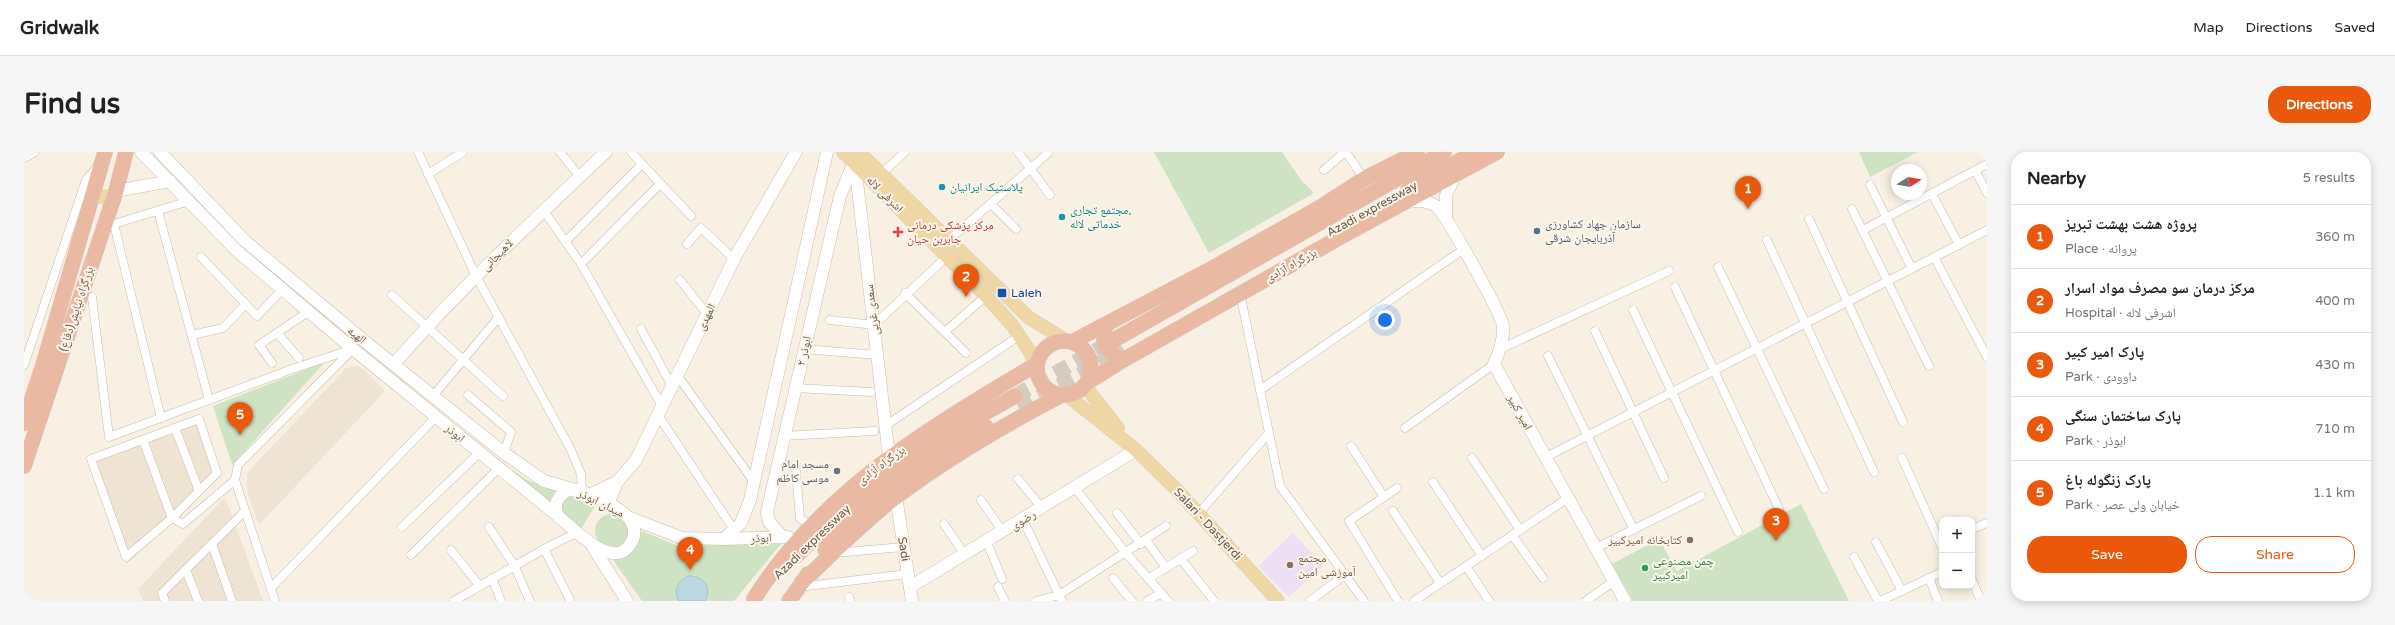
<!DOCTYPE html>
<meta charset="utf-8">
<style>
body{margin:0;font-family:"Varela Round","Noto Naskh Arabic",sans-serif;background:#f6f6f6;color:#202124}
.controls{position:absolute;right:12px;bottom:12px;display:grid;overflow:hidden;border-radius:8px;box-shadow:0 2px 10px #0003}
.controls button{width:36px;height:36px;display:grid;place-items:center;padding:0;border:0;border-bottom:1px solid #e0e0e0;background:#fff;color:#202124;font:20px sans-serif}
.compass{position:absolute;left:1867px;top:12px;width:36px;height:36px;border-radius:50%;background:#fff;box-shadow:0 2px 10px #0003;rotate:79deg}
.you{position:absolute;left:1361px;top:168px;width:14px;height:14px;margin:-10px;border:3px solid #fff;border-radius:50%;background:#1a73e8;box-shadow:0 0 0 6px #1a73e833}
.badge{display:grid;place-items:center;width:26px;height:26px;border-radius:50%;background:#ea580c;color:#fff;font-size:13px;font-weight:700}
.pin{position:absolute;translate:-50% -33px;filter:drop-shadow(0 1px 2px #0008)}
.pin::after{content:'';position:absolute;top:21px;width:14px;height:12px;background:inherit;clip-path:polygon(0 0,100% 0,50% 100%)}
.list{margin:0;padding:0;list-style:none}
h2{display:flex;justify-content:space-between;align-items:center;height:52px;margin:0;padding:0 16px;font-size:17px}
h2 small{font-size:13px;font-weight:400;color:#757577}
.list li{display:grid;grid-template-columns:26px 1fr auto;gap:12px;align-items:center;box-sizing:border-box;height:64px;padding:0 16px;border-top:1px solid #e0e0e0}
.list b{display:block;font-size:15px;white-space:nowrap}
.list p{margin:0;font-size:13px;white-space:nowrap;color:#757577}
.list em{font-size:13px;font-style:normal;color:#757577}
.actions{display:flex;gap:8px;padding:12px 16px}
.actions a{flex:1;padding:9px 0;border:1px solid #ea580c;border-radius:16px;text-align:center;font-size:14px;color:#ea580c}
.actions .main{background:#ea580c;color:#fff}
.map{position:relative;flex:none;width:1963px;height:449px;overflow:hidden;border-radius:16px}
header{display:flex;align-items:center;gap:24px;box-sizing:border-box;height:56px;padding:0 20px;background:#fff;border-bottom:1px solid #e0e0e0}
header strong{font-size:19px}
nav{display:flex;gap:22px;margin-inline-start:auto;font-size:14px}
.intro{display:flex;align-items:center;justify-content:space-between;box-sizing:border-box;height:96px;padding:0 24px}
h1{margin:0;font-size:28px}
.button{padding:10px 18px;border-radius:16px;background:#ea580c;color:#fff;font-size:14px;font-weight:700}
main{display:flex;gap:24px;padding:0 24px}
aside{flex:1;background:#fff;border-radius:16px;box-shadow:0 2px 10px #0003}
.map>svg:first-child{display:block}
</style>
<header>
<strong>Gridwalk</strong>
<nav><a>Map</a><a>Directions</a><a>Saved</a></nav>
</header>
<div class="intro"><h1>Find us</h1><a class="button">Directions</a></div>
<main>
<div class="map">
<svg width="1963" height="449" viewBox="0 0 1963 449">
<rect width="100%" height="100%" fill="#f8f1e3"/>
<!-- residential -->
<g fill="#efe3d3">
<path d="M333,214L338,216L361,239L235,373L223,339V321L322,216Z"/>
<path d="M178,263L198,323L103,412L65,305Z"/>
<path d="M201,345L239,449H119L114,437Z"/>
</g>
<!-- education -->
<path fill="#eee0f4" d="M1269,381L1299,413L1265,445L1234,414Z"/>
<!-- green -->
<g fill="#cfe3c4">
<path d="M1130,0H1258L1277,28L1290,41L1185,101Z"/>
<path d="M1835,0H1894L1846,25Z"/>
<path d="M301,210L208,313L189,254Z"/>
<path d="M489,318L503,328L571,354L557,377L485,322Z"/>
<path d="M1777,352L1825,449H1609L1588,412L1635,387L1653,419Z"/>
<circle cx="588" cy="379" r="17"/>
<path d="M618,379L654,394L757,392L710,449H618L589,408L608,395Z"/>
</g>
<!-- water -->
<path fill="#bbd7df" stroke="#a3c5cf" d="M664,424C679,423 689,435 681,449H655C649,439 654,429 664,424Z"/>
<g fill="none" stroke-linecap="round" stroke-linejoin="round">
<!-- highway-tunnel -->
<g stroke="#d5cbbe" stroke-width="15" stroke-dasharray="15 8" stroke-linecap="butt">
<path d="M991,244L1090,188"/>
<path d="M995,256L1100,198"/>
</g>
<defs>
<g id="street">
<path d="M394,0L452,124L546,296L557,322L558,341"/>
<path d="M536,0L556,25"/>
<path d="M607,0L667,64"/>
<path d="M994,0L1026,43"/>
<path d="M1322,0L1340,27"/>
<path d="M0,6L11,0"/>
<path d="M1300,18L1321,0"/>
<path d="M1951,18L1963,41"/>
<path d="M404,22L439,0"/>
<path d="M857,22L881,0"/>
<path d="M1846,33L1888,117"/>
<path d="M1908,42L1935,93"/>
<path d="M967,52L992,77"/>
<path d="M1828,57L1905,214"/>
<path d="M134,59L185,248"/>
<path d="M520,59L557,112L638,254"/>
<path d="M1785,67L1879,270"/>
<path d="M1839,78L1963,12"/>
<path d="M925,88L1024,1"/>
<path d="M1743,88L1850,320"/>
<path d="M542,89L618,12"/>
<path d="M663,92L677,76L710,107"/>
<path d="M177,105L233,164L258,138"/>
<path d="M1910,105L1963,205"/>
<path d="M557,112L636,32"/>
<path d="M1694,115L1800,337"/>
<path d="M656,128L683,162"/>
<path d="M1651,135L1755,357"/>
<path d="M881,141L942,201"/>
<path d="M1216,141L1256,334L1340,449"/>
<path d="M368,143L479,244"/>
<path d="M68,145L85,285L271,216L329,197"/>
<path d="M1609,158L1714,380"/>
<path d="M806,168L850,173L917,110"/>
<path d="M617,177L648,234"/>
<path d="M923,178L962,144"/>
<path d="M1571,179L1640,326"/>
<path d="M253,181L275,206"/>
<path d="M168,183L199,176L222,152"/>
<path d="M780,197L853,203"/>
<path d="M1476,197L1645,119"/>
<path d="M1524,204L1610,378"/>
<path d="M248,211L235,193L284,160"/>
<path d="M0,213L62,28L73,15"/>
<path d="M653,223L730,330"/>
<path d="M771,236L847,240"/>
<path d="M1236,238L1440,97"/>
<path d="M444,243L487,280L480,301"/>
<path d="M409,244L474,166"/>
<path d="M634,263L710,378"/>
<path d="M137,266L90,72L165,49"/>
<path d="M175,267L193,321L148,366L102,405L67,307Z"/>
<path d="M861,274L995,184"/>
<path d="M151,276L175,339"/>
<path d="M1381,276L1470,212"/>
<path d="M759,284L850,279"/>
<path d="M119,288L148,366L159,372L211,328"/>
<path d="M1327,294L1360,345"/>
<path d="M1522,305L1963,78"/>
<path d="M1448,306L1496,378"/>
<path d="M1878,306L1918,395"/>
<path d="M772,319L776,366L787,374"/>
<path d="M994,327L1018,356"/>
<path d="M1409,330L1458,404"/>
<path d="M1051,336L1102,401L1144,449"/>
<path d="M1373,336L1325,369L1374,449"/>
<path d="M957,348L979,380"/>
<path d="M1369,359L1416,431"/>
<path d="M1093,361L1117,392"/>
<path d="M1175,361L1244,282"/>
<path d="M999,368L1038,449"/>
<path d="M920,372L941,403"/>
<path d="M378,375L455,301"/>
<path d="M465,375L490,413L506,449"/>
<path d="M1948,377L1963,371"/>
<path d="M1488,383L1519,426"/>
<path d="M1122,388L1142,416"/>
<path d="M963,390L978,427"/>
<path d="M1852,390L1878,439"/>
<path d="M188,392L208,449"/>
<path d="M1572,396L1677,344"/>
<path d="M520,397L545,446"/>
<path d="M427,398L455,433"/>
<path d="M810,401L879,395"/>
<path d="M387,403L474,317"/>
<path d="M1830,405L1854,449"/>
<path d="M1157,407L1190,449"/>
<path d="M1442,414L1465,449"/>
<path d="M162,418L174,449"/>
<path d="M468,426L477,449"/>
<path d="M1089,426L1108,449"/>
<path d="M1905,426L1914,449"/>
<path d="M1124,427L1169,399"/>
<path d="M1948,428L1957,449"/>
<path d="M775,435L883,422"/>
<path d="M974,435L981,449"/>
<path d="M247,436L412,265"/>
<path d="M825,445L826,449"/>
<path d="M141,449L138,441L221,359"/>
<path d="M251,449L211,328L214,313L327,199"/>
<path d="M430,449L520,397L554,380"/>
<path d="M1012,449L1035,443L1142,374"/>
<path d="M1123,449L1137,441"/>
<path d="M1286,449L1322,422"/>
<path d="M1390,449L1544,346"/>
<path d="M1562,449L1590,429"/>
<path d="M1856,449L1918,420"/>
</g>
<g id="secondary">
<path d="M117,0L213,99L329,197L534,364"/>
<path d="M136,0L221,89L344,192L480,301L520,329L552,338"/>
<path d="M831,12L865,305"/>
<path d="M92,39L146,29"/>
<path d="M1382,50C1392,49 1403,48 1412,54C1422,62 1477,161 1479,174C1480,187 1475,201 1470,212L1601,449"/>
<path d="M1422,65V43L1432,22"/>
<path d="M370,212C436,136 509,69 582,0"/>
<path d="M544,338C563,338 590,352 604,365C610,373 613,382 607,391C590,421 550,377 534,364C529,352 533,345 544,338Z"/>
<path d="M565,343L593,330"/>
<path d="M872,345L888,449"/>
<path d="M584,352L593,330L612,308L710,107L772,0"/>
<path d="M604,365L658,386L700,387L764,385"/>
<path d="M759,385L745,370L743,360L816,44L830,10"/>
<path d="M700,387L717,371L726,348L803,0"/>
<path d="M569,395L603,449"/>
<path d="M886,435L1112,298"/>
</g>
<g id="primary">
<path d="M819,0L962,144L989,174L1013,211"/>
<path d="M835,0L1004,165L1043,189"/>
<path d="M67,49L70,45L80,44L86,51V56"/>
<path d="M1061,234L1094,276"/>
<path d="M1044,244L1112,298L1154,339L1254,449"/>
</g>
<g id="highway">
<path d="M1384,37L1451,0"/>
<path d="M1082,173C1076,191 1082,202 1101,207"/>
<path d="M1090,188L1420,0"/>
<circle cx="1040" cy="216" r="27"/>
<path d="M1048,190L1187,117L1295,56L1340,27L1393,0"/>
<path d="M1064,230L1101,207L1320,83L1473,0"/>
<path d="M0,271L20,210L81,0"/>
<path d="M0,314L92,39L102,0"/>
<path d="M801,397C848,343 900,309 962,275"/>
<path d="M771,405C800,375 831,344 865,319C905,290 949,268 991,244"/>
<path d="M778,430C809,401 839,370 873,344C924,306 980,273 1036,244"/>
<path d="M730,447C797,339 907,275 1013,212"/>
<path d="M765,449L784,422"/>
</g>
</defs>
<!-- street casing -->
<use href="#street" stroke="#c7b9ac" stroke-width="9"/>
<!-- secondary casing -->
<use href="#secondary" stroke="#cabaaa" stroke-width="13"/>
<!-- primary casing -->
<use href="#primary" stroke="#d6d1cd" stroke-width="14"/>
<!-- highway casing -->
<use href="#highway" stroke="#d6d1cd" stroke-width="16"/>
<!-- street -->
<use href="#street" stroke="#fff" stroke-width="8"/>
<!-- secondary -->
<use href="#secondary" stroke="#fff" stroke-width="12"/>
<!-- primary -->
<use href="#primary" stroke="#eed7a4" stroke-width="13"/>
<!-- highway -->
<use href="#highway" stroke="#eab9a3" stroke-width="15"/>
</g>
<!-- markers -->
<g fill="#0f9aa8" stroke="#fcf5e9" stroke-width="1.5">
<circle cx="918" cy="35" r="4"/>
<circle cx="1038" cy="65" r="4"/>
</g>
<circle fill="#5c6f8a" stroke="#fcf5e9" stroke-width="1.5" cx="1513" cy="79" r="4"/>
<path fill="#e0444e" stroke="#fcf5e9" stroke-width="1.5" d="M872 74h4v4h4v4h-4v4h-4v-4h-4v-4h4z"/>
<rect fill="#1a4fb4" stroke="#fcf5e9" stroke-width="1.5" x="973" y="136" width="10" height="10" rx="2"/>
<circle fill="#6b7280" stroke="#fcf5e9" stroke-width="1.5" cx="813" cy="319" r="4"/>
<g fill="#8d6e63" stroke="#fcf5e9" stroke-width="1.5">
<circle cx="1666" cy="388" r="4"/>
<circle cx="1266" cy="413" r="4"/>
</g>
<circle fill="#2e9e5b" stroke="#fcf5e9" stroke-width="1.5" cx="1621" cy="416" r="4"/>
<g text-anchor="middle" stroke-width="4" stroke-linejoin="round" paint-order="stroke">
<!-- culture labels -->
<g font-size="12" fill="#0d838f" stroke="#fcf5e9" text-anchor="start">
<text x="926" y="39">پلاستیک ایرانیان</text>
<text x="1046" y="62">مجتمع تجاری،<tspan x="1046" dy="14">خدماتی لاله</tspan></text>
</g>
<!-- street labels -->
<g font-size="12" fill="#6d5a4d" stroke="#fcf5e9">
<text transform="translate(861 42) rotate(45)" y="4">اشرفی لاله</text>
<text transform="translate(1348 57) rotate(-29)" y="4">Azadi expressway</text>
<text transform="translate(473 103) rotate(-45)" y="4">لاهیجانی</text>
<text transform="translate(1267 113) rotate(-29)" y="4">بزرگراه آزادی</text>
<text transform="translate(52 157) rotate(-72)" y="4">بزرگراه نیایش(دفاع)</text>
<text transform="translate(848 158) rotate(-97)" y="4">سعدی غربی</text>
<text transform="translate(682 165) rotate(-64)" y="4">المهدی</text>
<text transform="translate(333 183) rotate(39)" y="4">الهیه</text>
<text transform="translate(780 199) rotate(-77)" y="4">ابوذر ۲</text>
<text transform="translate(1496 260) rotate(61)" y="4">امیر کبیر</text>
<text transform="translate(431 281) rotate(40)" y="4">ابوذر</text>
<text transform="translate(857 313) rotate(-37)" y="4">بزرگراه آزادی</text>
<text transform="translate(577 351) rotate(26)" y="4">میدان ابوذر</text>
<text transform="translate(999 368) rotate(-31)" y="4">رضوی</text>
<text transform="translate(1184 372) rotate(47)" y="4">Salari - Dastjerdi</text>
<text transform="translate(737 386) rotate(-3)" y="4">ابوذر</text>
<text transform="translate(788 390) rotate(-44)" y="4">Azadi expressway</text>
<text transform="translate(880 397) rotate(81)" y="4">Sadi</text>
</g>
<!-- service labels -->
<g font-size="12" fill="#4e5e75" stroke="#fcf5e9" text-anchor="start">
<text x="1521" y="76">سازمان جهاد کشاورزی<tspan x="1521" dy="14">آذربایجان شرقی</tspan></text>
</g>
<!-- health labels -->
<g font-size="12" fill="#be3a42" stroke="#fcf5e9" text-anchor="start">
<text x="883" y="77">مرکز پزشکی درمانی<tspan x="883" dy="14">جابربن حیان</tspan></text>
</g>
<!-- transit labels -->
<g font-size="12" fill="#164399" stroke="#fcf5e9" text-anchor="start">
<text x="987" y="145">Laleh</text>
</g>
<!-- worship labels -->
<g font-size="12" fill="#5b616d" stroke="#fcf5e9" text-anchor="end">
<text x="805" y="316">مسجد امام<tspan x="805" dy="14">موسی کاظم</tspan></text>
</g>
<!-- education labels -->
<g font-size="12" fill="#785e54" stroke="#fcf5e9" text-anchor="end">
<text x="1658" y="392">کتابخانه امیرکبیر</text>
<text x="1274" y="410" text-anchor="start">مجتمع<tspan x="1274" dy="14">آموزشی امین</tspan></text>
</g>
<!-- leisure labels -->
<g font-size="12" fill="#27864d" stroke="#fcf5e9" text-anchor="start">
<text x="1629" y="413">چمن مصنوعی<tspan x="1629" dy="14">امیرکبیر</tspan></text>
</g>
</g>
</svg>
<div class="controls">
<button>+</button>
<button>−</button>
</div>
<svg class="compass" viewBox="-18 -18 36 36"><path d="M0-13l5 13h-10z" fill="#e53935"/><path d="M0 13l5-13h-10z" fill="#757577"/></svg>
<div class="you"></div>
<div class="pin badge" style="left:1724px;top:57px">1</div>
<div class="pin badge" style="left:942px;top:145px">2</div>
<div class="pin badge" style="left:1752px;top:389px">3</div>
<div class="pin badge" style="left:666px;top:418px">4</div>
<div class="pin badge" style="left:216px;top:283px">5</div>
</div>
<aside>
<h2>Nearby<small>5 results</small></h2>
<ul class="list">
<li><span class="badge">1</span><div><b>پروژه هشت بهشت تبریز</b><p>Place · پروانه</p></div><em>360 m</em></li>
<li><span class="badge">2</span><div><b>مرکز درمان سو مصرف مواد اسرار</b><p>Hospital · اشرفی لاله</p></div><em>400 m</em></li>
<li><span class="badge">3</span><div><b>پارک امیر کبیر</b><p>Park · داوودی</p></div><em>430 m</em></li>
<li><span class="badge">4</span><div><b>پارک ساختمان سنگی</b><p>Park · ابوذر</p></div><em>710 m</em></li>
<li><span class="badge">5</span><div><b>پارک زنگوله باغ</b><p>Park · خیابان ولی عصر</p></div><em>1.1 km</em></li>
</ul>
<div class="actions"><a class="main">Save</a><a>Share</a></div>
</aside>
</main>
